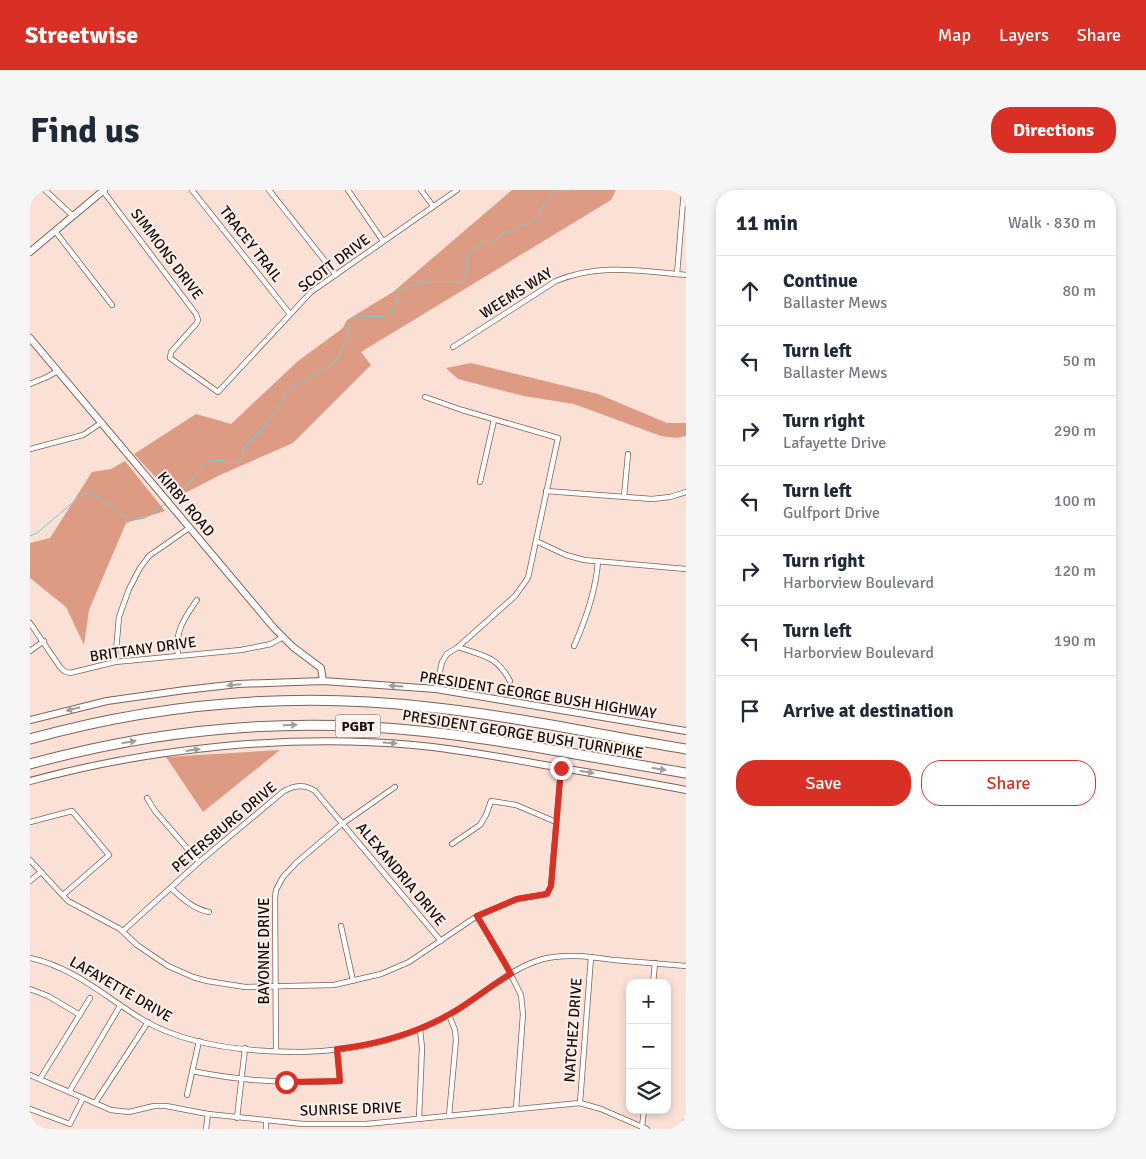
<!DOCTYPE html>
<meta charset="utf-8">
<style>
body{margin:0;font-family:Signika,sans-serif;background:#f6f6f7;color:#1f2937}
.controls{position:absolute;right:15px;bottom:15px;display:grid;overflow:hidden;border-radius:10px;box-shadow:0 2px 8px #0003}
.controls button{width:45px;height:45px;display:grid;place-items:center;padding:0;border:0;border-bottom:1px solid #e0e1e3;background:#fff;color:#1f2937;font:25px sans-serif}
.stop{position:absolute;width:15px;height:15px;margin:-11px;border:4px solid #d93025;border-radius:50%;background:#fff}
.stop.end{background:#d93025;border-color:#fff;box-shadow:0 1px 5px #0008}
.list{margin:0;padding:0;list-style:none}
h2{display:flex;justify-content:space-between;align-items:center;height:65px;margin:0;padding:0 20px;font-size:21px}
h2 small{font-size:16px;font-weight:400;color:#747a83}
.list li{display:grid;grid-template-columns:32px 1fr auto;gap:15px;align-items:center;box-sizing:border-box;height:70px;padding:0 20px;border-top:1px solid #e0e1e3}
.list b{display:block;font-size:19px;white-space:nowrap}
.list p{margin:0;font-size:16px;white-space:nowrap;color:#747a83}
.list em{font-size:16px;font-style:normal;color:#747a83}
.actions{display:flex;gap:10px;padding:15px 20px}
.actions a{flex:1;padding:11px 0;border:1px solid #d93025;border-radius:20px;text-align:center;font-size:18px;color:#d93025}
.actions .main{background:#d93025;color:#fff}
.icon{flex:none;width:28px;height:28px;fill:none;stroke:currentColor;stroke-width:2;stroke-linecap:round;stroke-linejoin:round}
.map{position:relative;flex:none;width:656px;height:939px;overflow:hidden;border-radius:20px}
header{display:flex;align-items:center;gap:30px;box-sizing:border-box;height:70px;padding:0 25px;background:#d93025;color:#fff}
header strong{font-size:24px}
nav{display:flex;gap:28px;margin-inline-start:auto;font-size:18px}
.intro{display:flex;align-items:center;justify-content:space-between;box-sizing:border-box;height:120px;padding:0 30px}
h1{margin:0;font-size:35px}
.button{padding:12px 22px;border-radius:20px;background:#d93025;color:#fff;font-size:18px;font-weight:700}
main{display:flex;gap:30px;padding:0 30px}
aside{flex:1;background:#fff;border-radius:20px;box-shadow:0 2px 8px #0003}
.map>svg:first-child{display:block}
</style>
<header>
<strong>Streetwise</strong>
<nav><a>Map</a><a>Layers</a><a>Share</a></nav>
</header>
<div class="intro"><h1>Find us</h1><a class="button">Directions</a></div>
<main>
<div class="map">
<svg width="656" height="939" viewBox="0 0 656 939">
<rect width="100%" height="100%" fill="#fbe0d6"/>
<!-- forest -->
<g fill="#de9b83">
<path d="M482,0H586L581,10L331,162L341,175L263,253L190,285L145,308L104,264L166,224L201,234L268,171L313,138L317,130L363,102Z"/>
<path d="M441,173L568,204L637,233H656V246L647,248L631,246L544,214L494,206L428,189L416,178Z"/>
<path d="M95,271L135,321L96,333L59,420L54,455L36,417L0,388V353L20,348L62,282L81,279Z"/>
<path d="M250,560L173,622L136,567Z"/>
</g>
<g fill="none" stroke-linecap="round" stroke-linejoin="round">
<!-- stream -->
<g stroke="#73cdca" stroke-width="1">
<path d="M532,0H537"/>
<path d="M140,310L152,300L177,272L185,270L205,272L211,270L215,256L237,234L259,199L296,178L307,170L317,148L320,129C342,120 364,140 368,103C386,88 410,92 433,92C440,84 436,81 436,73C437,68 439,64 441,61L447,59L452,52L464,51L475,42H484L491,36L503,32L511,22L514,13L525,0"/>
<path d="M0,346L7,343L53,304C75,301 91,336 115,328C122,325 129,318 135,314"/>
</g>
<defs>
<g id="street">
<path d="M15,0L43,26"/>
<path d="M162,0L260,124"/>
<path d="M239,0L306,85"/>
<path d="M318,0L353,51"/>
<path d="M391,0L403,16"/>
<path d="M73,1L166,124L168,130L166,134L141,162L140,168L188,202L281,102L427,0"/>
<path d="M25,41L82,115"/>
<path d="M647,84L654,0"/>
<path d="M423,157L526,91C570,73 610,81 656,85"/>
<path d="M0,194L17,187L28,181"/>
<path d="M395,207L432,220L528,248L498,388L485,406L428,457L417,464L412,472L406,499"/>
<path d="M0,259L53,245L71,233"/>
<path d="M450,292L464,230"/>
<path d="M516,301L622,309L640,307L656,302"/>
<path d="M594,307L598,264"/>
<path d="M506,351L536,365L554,370L656,379"/>
<path d="M0,433L30,477L34,481L40,483L85,472L211,460L241,454L253,447"/>
<path d="M544,456C556,429 566,401 568,371"/>
<path d="M428,457C453,466 466,465 480,491"/>
<path d="M0,461L14,451"/>
<path d="M148,466C144,443 154,428 167,410"/>
<path d="M85,472L89,427L99,399L110,378L119,366L159,338"/>
<path d="M117,608L125,621L169,672"/>
<path d="M0,632L42,621L79,665L33,705"/>
<path d="M422,654L450,635L456,625L461,611L486,615L526,632"/>
<path d="M0,670L38,711L90,739L107,755L138,776L163,787L177,791L215,797L304,795L351,784L379,772L447,726L487,709L517,704L521,696L531,578"/>
<path d="M0,691L11,682"/>
<path d="M141,698C152,708 163,719 179,722"/>
<path d="M447,726L474,771L491,805L493,824L486,919"/>
<path d="M311,736L323,791"/>
<path d="M93,741L169,672L254,601C265,595 275,594 285,601L411,751"/>
<path d="M0,768C46,778 76,808 115,831C160,857 219,862 270,862C326,861 381,849 429,819C456,802 481,778 513,769C536,763 561,767 584,770C608,772 632,774 656,776"/>
<path d="M623,793L625,773"/>
<path d="M0,799L18,806L50,825"/>
<path d="M419,825L425,840L426,850L419,926"/>
<path d="M246,861L245,708L246,700L253,687L267,672L312,634L365,597"/>
<path d="M162,881C211,891 261,894 310,891L307,859"/>
<path d="M0,885L81,920L99,922L124,916H136L178,924L273,934H336L550,913L571,919L617,939"/>
<path d="M10,889L60,808"/>
<path d="M39,902L90,816"/>
<path d="M157,905L169,851"/>
<path d="M65,913L118,832"/>
<path d="M550,913L561,767"/>
<path d="M0,919L40,934L53,908"/>
<path d="M207,928L215,858"/>
<path d="M389,929L392,858L390,839"/>
<path d="M612,937L614,920"/>
<path d="M176,939L178,924"/>
<path d="M236,939V931"/>
</g>
<g id="secondary">
<path d="M0,62L74,0"/>
<path d="M0,148L244,438L263,457L291,478L293,491"/>
<path d="M0,530L77,511L155,500L208,494L293,491L406,499L656,541"/>
<path d="M0,591C121,558 258,544 383,555C427,559 471,567 514,575C561,583 609,591 656,600"/>
<path d="M655,939L656,932"/>
</g>
<g id="highway">
<path d="M0,549C129,513 265,502 398,517C484,526 570,545 656,559"/>
<path d="M0,574C127,539 260,527 390,541C479,550 568,569 656,583"/>
</g>
</defs>
<!-- street casing -->
<use href="#street" stroke="#7e6157" stroke-width="6"/>
<!-- secondary casing -->
<use href="#secondary" stroke="#7e6157" stroke-width="8"/>
<!-- highway casing -->
<use href="#highway" stroke="#7e6157" stroke-width="11"/>
<!-- street -->
<use href="#street" stroke="#fff" stroke-width="4.5"/>
<!-- secondary -->
<use href="#secondary" stroke="#fff" stroke-width="6"/>
<!-- highway -->
<use href="#highway" stroke="#fff" stroke-width="9"/>
</g>
<!-- one-way arrows -->
<defs><path id="oneway-solid" d="M-6-.8H1V-3.2L6.5 0L1 3.2V.8H-6Z" transform="scale(1.25)"/></defs>
<g fill="#a39e9d">
<use href="#oneway-solid" transform="translate(204 495) rotate(175)"/>
<use href="#oneway-solid" transform="translate(366 496) rotate(-176)"/>
<use href="#oneway-solid" transform="translate(43 519) rotate(166)"/>
<use href="#oneway-solid" transform="translate(260 535) rotate(-1)"/>
<use href="#oneway-solid" transform="translate(99 552) rotate(-10)"/>
<use href="#oneway-solid" transform="translate(360 553) rotate(4)"/>
<use href="#oneway-solid" transform="translate(163 560) rotate(-7)"/>
<use href="#oneway-solid" transform="translate(629 579) rotate(9)"/>
<use href="#oneway-solid" transform="translate(557 582) rotate(10)"/>
</g>
<g fill="none" stroke-linecap="round" stroke-linejoin="round">
<!-- route -->
<path stroke="#d93025" stroke-width="6" d="M256,892L310,891L307,859C351,854 392,842 430,818C447,807 463,794 481,784L447,726L487,709L517,704L521,696L531,578"/>
</g>
<g text-anchor="middle" stroke-width="4" stroke-linejoin="round" paint-order="stroke">
<!-- shield labels -->
<rect fill="#fef1ec" stroke="#5d514d" stroke-width="1" x="305.5" y="524.5" width="45" height="23" rx="4"/>
<g font-size="14" font-weight="bold" fill="#180d09">
<text x="328" y="541">PGBT</text>
</g>
<!-- street labels -->
<g font-size="15" fill="#180d09" stroke="#fef1ec">
<text transform="translate(221 54) rotate(52)" y="5">TRACEY TRAIL</text>
<text transform="translate(137 64) rotate(53)" y="5">SIMMONS DRIVE</text>
<text transform="translate(304 73) rotate(-37)" y="5">SCOTT DRIVE</text>
<text transform="translate(486 103) rotate(-32)" y="5">WEEMS WAY</text>
<text transform="translate(156 314) rotate(50)" y="5">KIRBY ROAD</text>
<text transform="translate(113 459) rotate(-8)" y="5">BRITTANY DRIVE</text>
<text transform="translate(508 505) rotate(9)" y="5">PRESIDENT GEORGE BUSH HIGHWAY</text>
<text transform="translate(493 544) rotate(9)" y="5">PRESIDENT GEORGE BUSH TURNPIKE</text>
<text transform="translate(194 637) rotate(-40)" y="5">PETERSBURG DRIVE</text>
<text transform="translate(371 684) rotate(50)" y="5">ALEXANDRIA DRIVE</text>
<text transform="translate(234 761) rotate(-90)" y="5">BAYONNE DRIVE</text>
<text transform="translate(91 799) rotate(30)" y="5">LAFAYETTE DRIVE</text>
<text transform="translate(543 840) rotate(-86)" y="5">NATCHEZ DRIVE</text>
<text transform="translate(321 919) rotate(-2)" y="5">SUNRISE DRIVE</text>
</g>
</g>
</svg>
<div class="controls">
<button>+</button>
<button>−</button>
<button><svg class="icon" aria-label="layers" viewBox="0 0 24 24"><path d="M12 4l9 5-9 5-9-5zM3 14l9 5 9-5"/></svg></button>
</div>
<div class="stop" style="left:256px;top:892px"></div>
<div class="stop end" style="left:531px;top:578px"></div>
</div>
<aside>
<h2>11 min<small>Walk · 830 m</small></h2>
<ul class="list">
<li><svg class="icon" aria-label="ahead" viewBox="0 0 24 24"><path d="M12 20V5M6 11l6-6 6 6"/></svg><div><b>Continue</b><p>Ballaster Mews</p></div><em>80 m</em></li>
<li><svg class="icon" aria-label="left" viewBox="0 0 24 24"><path d="M17 20v-9H6M10 6l-5 5 5 5"/></svg><div><b>Turn left</b><p>Ballaster Mews</p></div><em>50 m</em></li>
<li><svg class="icon" aria-label="right" viewBox="0 0 24 24"><path d="M7 20v-9h11M14 6l5 5-5 5"/></svg><div><b>Turn right</b><p>Lafayette Drive</p></div><em>290 m</em></li>
<li><svg class="icon" aria-label="left" viewBox="0 0 24 24"><path d="M17 20v-9H6M10 6l-5 5 5 5"/></svg><div><b>Turn left</b><p>Gulfport Drive</p></div><em>100 m</em></li>
<li><svg class="icon" aria-label="right" viewBox="0 0 24 24"><path d="M7 20v-9h11M14 6l5 5-5 5"/></svg><div><b>Turn right</b><p>Harborview Boulevard</p></div><em>120 m</em></li>
<li><svg class="icon" aria-label="left" viewBox="0 0 24 24"><path d="M17 20v-9H6M10 6l-5 5 5 5"/></svg><div><b>Turn left</b><p>Harborview Boulevard</p></div><em>190 m</em></li>
<li><svg class="icon" aria-label="arrive" viewBox="0 0 24 24"><path d="M6 21V4h12l-3 4 3 4H6"/></svg><div><b>Arrive at destination</b></div></li>
</ul>
<div class="actions"><a class="main">Save</a><a>Share</a></div>
</aside>
</main>
